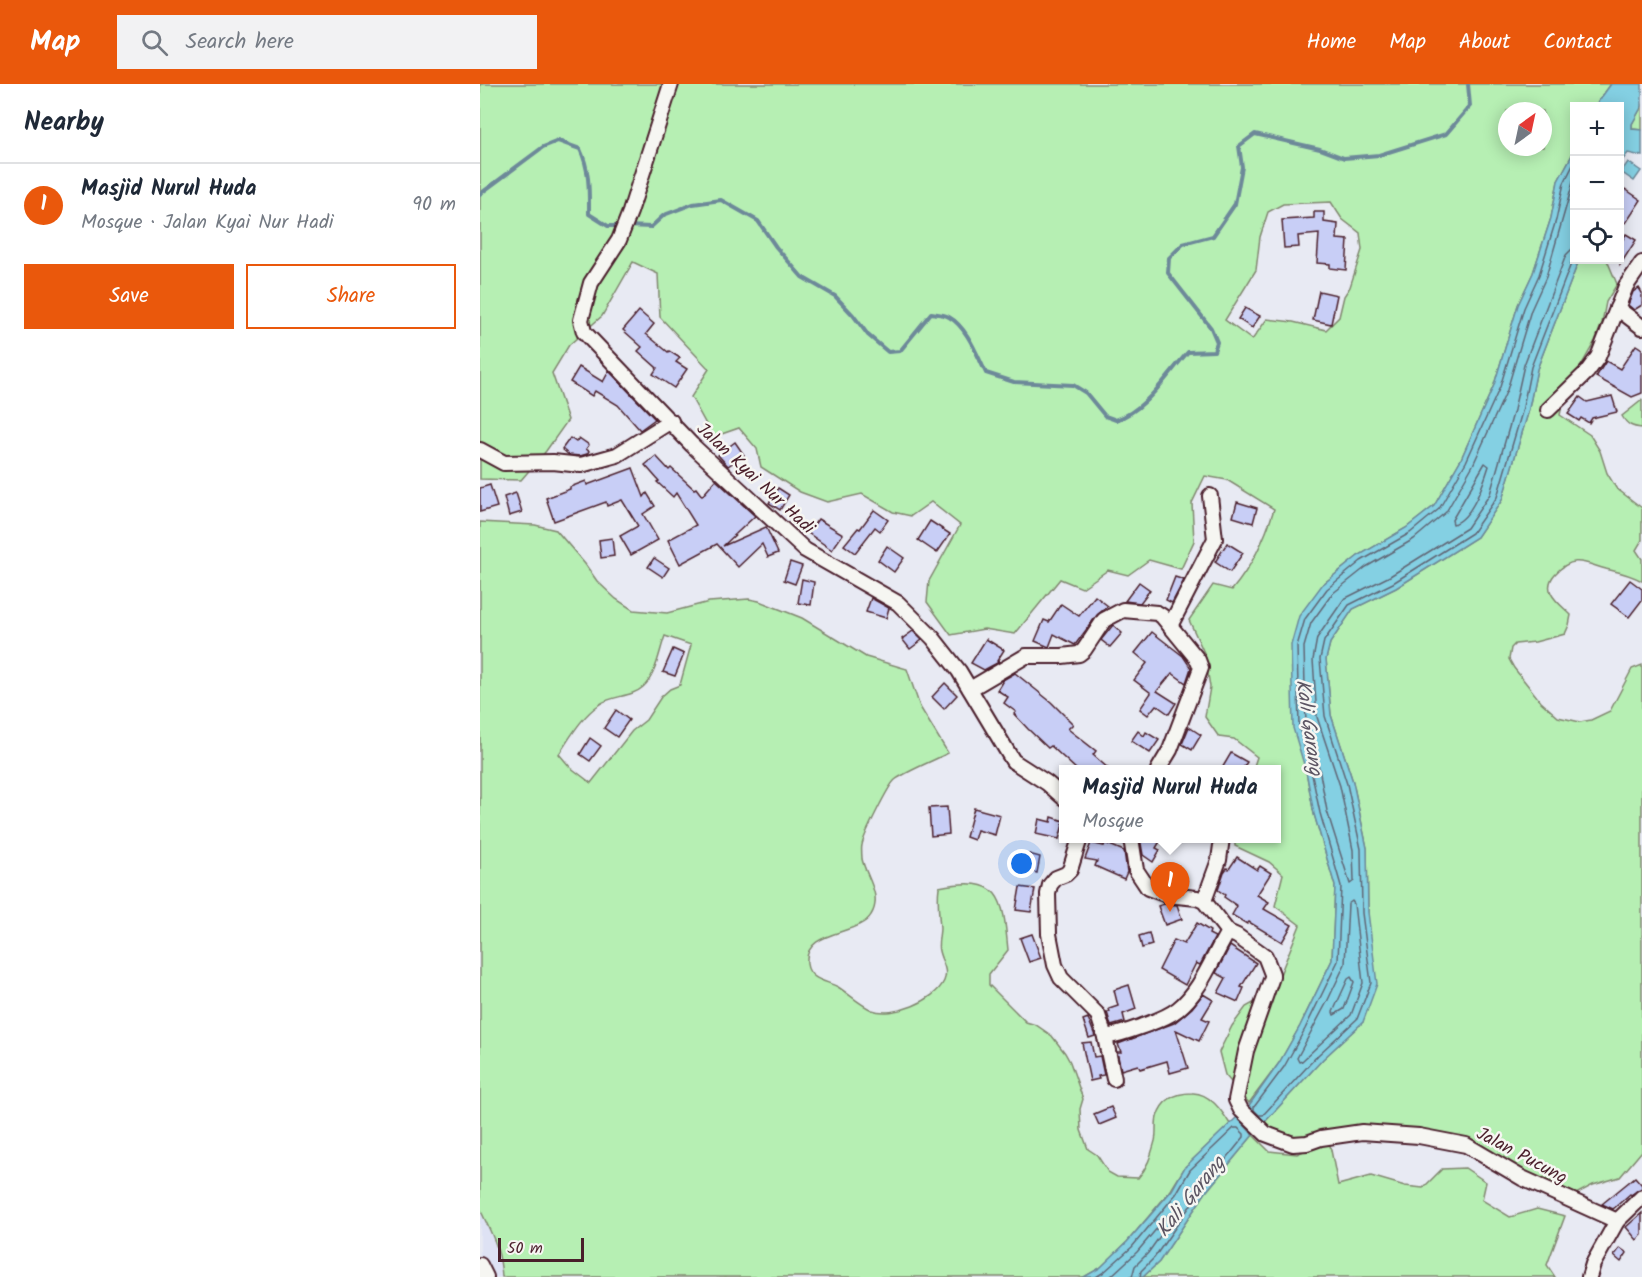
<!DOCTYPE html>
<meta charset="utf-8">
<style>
body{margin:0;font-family:Kalam,sans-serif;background:#f2f2f3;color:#1f2937}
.controls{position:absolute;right:18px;top:18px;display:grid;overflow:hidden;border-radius:0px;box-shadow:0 3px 15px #0003}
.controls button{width:54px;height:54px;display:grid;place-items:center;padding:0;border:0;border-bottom:2px solid #e0e1e3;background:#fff;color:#1f2937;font:30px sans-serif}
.compass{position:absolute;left:1018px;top:18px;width:54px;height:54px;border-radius:50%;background:#fff;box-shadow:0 3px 15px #0003;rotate:33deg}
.scale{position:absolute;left:18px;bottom:15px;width:86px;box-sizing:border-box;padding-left:6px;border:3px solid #4a1f2b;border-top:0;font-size:16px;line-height:21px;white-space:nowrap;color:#4a1f2b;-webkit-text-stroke:4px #f6f6f2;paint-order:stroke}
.you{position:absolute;left:542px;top:780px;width:21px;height:21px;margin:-15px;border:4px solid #fff;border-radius:50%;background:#1a73e8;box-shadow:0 0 0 9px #1a73e833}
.badge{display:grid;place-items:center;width:39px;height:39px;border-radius:50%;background:#ea580c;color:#fff;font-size:20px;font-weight:700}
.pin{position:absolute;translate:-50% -50px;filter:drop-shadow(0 2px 3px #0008)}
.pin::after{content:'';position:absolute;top:32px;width:21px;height:18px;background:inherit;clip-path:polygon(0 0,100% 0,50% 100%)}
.popup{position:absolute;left:579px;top:681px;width:222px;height:78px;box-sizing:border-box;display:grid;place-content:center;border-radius:0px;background:#fff;filter:drop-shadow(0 2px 4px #0005);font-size:20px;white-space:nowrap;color:#747a83}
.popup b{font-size:22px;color:#1f2937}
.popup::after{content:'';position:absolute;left:50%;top:100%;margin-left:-12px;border:12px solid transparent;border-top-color:#fff}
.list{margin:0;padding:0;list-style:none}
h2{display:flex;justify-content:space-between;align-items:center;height:78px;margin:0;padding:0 24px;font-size:26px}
h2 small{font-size:20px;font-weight:400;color:#747a83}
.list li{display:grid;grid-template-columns:39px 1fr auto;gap:18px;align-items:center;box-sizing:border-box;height:84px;padding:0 24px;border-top:2px solid #e0e1e3}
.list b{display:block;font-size:22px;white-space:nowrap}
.list p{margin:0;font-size:20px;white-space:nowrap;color:#747a83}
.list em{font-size:20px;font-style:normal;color:#747a83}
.actions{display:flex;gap:12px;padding:18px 24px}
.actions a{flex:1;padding:14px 0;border:2px solid #ea580c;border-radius:0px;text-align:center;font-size:21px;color:#ea580c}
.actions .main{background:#ea580c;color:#fff}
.icon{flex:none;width:33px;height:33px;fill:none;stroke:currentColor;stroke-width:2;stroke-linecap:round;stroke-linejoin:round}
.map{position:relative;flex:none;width:1162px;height:1193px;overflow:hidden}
header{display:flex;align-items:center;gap:36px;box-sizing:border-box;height:84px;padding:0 30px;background:#ea580c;color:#fff}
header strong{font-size:28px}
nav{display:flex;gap:33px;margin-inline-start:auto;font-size:21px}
.search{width:420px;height:54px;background:#f2f2f3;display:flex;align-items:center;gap:15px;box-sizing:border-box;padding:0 21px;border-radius:0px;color:#747a83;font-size:22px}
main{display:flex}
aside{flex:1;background:#fff}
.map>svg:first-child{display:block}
</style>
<header>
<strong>Map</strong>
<div class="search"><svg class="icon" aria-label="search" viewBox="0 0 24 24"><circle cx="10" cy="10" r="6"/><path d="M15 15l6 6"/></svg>Search here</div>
<nav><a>Home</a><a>Map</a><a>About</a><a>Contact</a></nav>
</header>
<main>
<aside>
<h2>Nearby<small></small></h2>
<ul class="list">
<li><span class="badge">1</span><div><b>Masjid Nurul Huda</b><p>Mosque · Jalan Kyai Nur Hadi</p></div><em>90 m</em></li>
</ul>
<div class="actions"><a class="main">Save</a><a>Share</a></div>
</aside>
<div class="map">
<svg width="1162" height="1193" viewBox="0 0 1162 1193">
<rect width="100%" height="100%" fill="#e8eaf3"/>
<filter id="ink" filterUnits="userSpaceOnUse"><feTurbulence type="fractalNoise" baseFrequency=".0167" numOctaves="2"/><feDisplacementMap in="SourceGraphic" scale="12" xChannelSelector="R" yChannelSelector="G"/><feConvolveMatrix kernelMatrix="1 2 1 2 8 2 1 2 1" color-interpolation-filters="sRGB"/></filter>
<g filter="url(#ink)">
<!-- built -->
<path fill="#dee2f4" d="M0,1125L14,1153L21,1174L22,1193H0Z"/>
<!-- green -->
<g fill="#b6efb3" stroke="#80876f" stroke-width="1.5" fill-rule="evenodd">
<path d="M0,0H1131L1115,22H1094L1092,71L1078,97L1071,134L1053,189L1038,221L1014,301L981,375L954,422L926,444L878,472L842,501L826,687L834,730L855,802L852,876L820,942L799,979L769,1019L745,991L739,968L752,942L766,923L793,908L820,841L795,822L803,790L789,778L755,762V755L796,754V686L773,685L777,673L754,655L739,653L725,633L730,603L725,571L709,536L733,501L752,506C772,482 785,455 794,425L747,396L725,392L712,419L714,457L701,485L669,476L648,491L628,486L602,504L580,495L535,550L504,545L471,551L447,518L449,497L480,441L451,418L431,432L413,428L382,410L347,418L320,408L281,383L277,365L259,344L233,353L211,313L229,285L180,233L178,190L153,178L122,232L89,261L72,289L88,336L66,367L41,396L0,395ZM1027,27H1063V63H1027ZM851,118L862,135L880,149L882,166L870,203L864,212L859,233L846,246L813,238L787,235L772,256L745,236L776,186L780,153L788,128L803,120Z"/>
<path d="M1162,22V46L1152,45V40Z"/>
<path d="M1099,176H1127L1137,200L1126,218L1122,239L1115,257L1084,312L1080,331L1110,351L1120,367L1127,389L1136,404L1162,424V456L1156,466L1162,475V497C1150,490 1139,488 1126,485C1104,479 1094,470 1075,490C1060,507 1079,519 1091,531L1089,541L1085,550L1055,558L1035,560L1031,564L1029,575L1034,584L1061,618L1078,633L1100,638L1111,636L1130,627L1152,585L1162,581V1067L1140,1093L1113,1101L1096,1110L1044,1092L989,1057L887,1044L814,1062L781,1042L843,975L883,938L888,828L887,764L873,698L851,631L846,575L850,559L873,525L916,504L997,453L1022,416L1048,329L1057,285Z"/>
<path d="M1162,316V344C1152,343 1147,341 1142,332Z"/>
<path d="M0,438L55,441L76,446L105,480L117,497L136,515L153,526L187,529L229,518L269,515L279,517L322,534L386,573L427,585L440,623L468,669C453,677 427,687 415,696C408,702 384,751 382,761C381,765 382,771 382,775C386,793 403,812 391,831C379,852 323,845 327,880C329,896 347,897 358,903C369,910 380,921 392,926C413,934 455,917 464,897C469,886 461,877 459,867C457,860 460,851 460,844C459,830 457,817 459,803C521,791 523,812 528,866L509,890V901L546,938L556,941L572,952L585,969L590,978L603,1015L600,1025L601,1046L608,1065L617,1071L628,1088L637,1093L658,1094C668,1083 671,1071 675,1057C677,1049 675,1041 677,1033C682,1016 695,1009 712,1009C729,1008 742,1027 750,1040L705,1083L691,1106L647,1158L620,1184L604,1193H22C20,1163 12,1151 0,1125ZM185,552L211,561L200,601L190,605L181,613L166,636L152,647L111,699L90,683L79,670C91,652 102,632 120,620C132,611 151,614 163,603C176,592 179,568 185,552Z"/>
<path d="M773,1051L789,1067L817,1070L849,1056L858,1101L891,1092L925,1102L943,1104L962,1085L985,1084L1006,1098L1002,1116L1030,1133L1057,1125L1085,1132L1067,1181L1075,1193H663L679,1178L726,1108Z"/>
</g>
<!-- water -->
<g fill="#84d0e3" stroke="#6d8999" stroke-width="1.5">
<path d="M1131,0H1162V22L1152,40V45L1162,46V72L1148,69L1140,79V22H1115Z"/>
<path d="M1094,50V176H1099L1057,285L1048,329L1022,416L997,453L916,504L873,525L850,559L846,575L851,631L873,698L887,764L888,828L897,900L883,938L843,975L781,1042L765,1027L799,979L820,942L852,876L855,802L834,730L826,687L813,644L811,561L819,532L842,501L878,472L926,444L954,422L981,375L1014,301L1038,221L1053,189L1071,134L1078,97L1092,71Z"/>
<path d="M1148,78L1161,87L1154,97L1141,88Z"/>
<path d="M757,1033L773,1051L726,1108L679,1178L663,1193H604L620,1184L647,1158L692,1106L705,1083Z"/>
</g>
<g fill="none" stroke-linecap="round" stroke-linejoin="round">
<!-- shore -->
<g stroke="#616675" stroke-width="1.5">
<path d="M1094,79L1084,99L1076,136L1059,191L1044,224L1020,303L986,378L959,425L930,449L881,477L847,505L825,535L817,562L819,643L831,686L840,729L861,802L858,877L825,945L804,983L774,1023V1026L779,1031H783L838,971L877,935L891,899L882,829L881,765L867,700L845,632L840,575L844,557L869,521L913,499L992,449L1017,413L1042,328L1051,283L1094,172"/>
<path d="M1094,95L1066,193L1051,226L1027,306L993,381L966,428L934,455L886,483L852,510L831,539L824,563L826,642L839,684L847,727L870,800L874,797L873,766L860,702L837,633L833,576L837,554L864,515L910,492L987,444L1010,410L1034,326L1044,281L1086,171L1094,163"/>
<path d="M1005,379L1009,382C1004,398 991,436 973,440L972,436Z"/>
<path d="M872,817L874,820L883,899L871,931L822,977L819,978L817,974L847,918L865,880L868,820Z"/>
<path d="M871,893L874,898L864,925L854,931L853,928L868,895Z"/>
<path d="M616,1193L624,1188L652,1163L696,1110L710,1086L754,1044H758L764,1050V1053L722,1105L674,1174L661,1187L660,1193"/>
<path d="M630,1193L657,1168L689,1130H693V1134L668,1169L655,1182L652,1193"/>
</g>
<!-- stream -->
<g stroke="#6d8999" stroke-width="4">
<path d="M0,110L63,63L78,57L100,65C110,86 109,108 109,130L128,142H140"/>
<path d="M147,142L171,143L184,131L213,120L241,116L278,137L296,163L322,193L355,212L373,231L388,251L408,268L420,267L451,229C456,230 464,230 469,233C487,243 497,271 506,289L534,298L593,301L606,309L625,332L636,336C667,325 686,292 708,268L734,267L737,258L731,244L688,189L689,174L703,160L733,152L755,120L762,83L759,62L775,50L840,65L864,74L899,71L966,50L990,22L988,0"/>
</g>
</g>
<!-- building -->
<g fill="#c8cef6" stroke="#4a1f2b" stroke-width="1.5">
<path d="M1145,105L1161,116L1146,139L1140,134V113Z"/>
<path d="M834,128H844V138L858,140L857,155L868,156L866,186L850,184V180L837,179L839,150L818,152L819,163L804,164L802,136L834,134Z"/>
<path d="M1146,150L1156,156L1140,181V160Z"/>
<path d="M1159,204L1162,209V221L1154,226L1148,221L1153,208Z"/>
<path d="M839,207L857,211L851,240L833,236Z"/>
<path d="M765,224L780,232L772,244L758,235Z"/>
<path d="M159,227L174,240L166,250L188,268L189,267L200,274L196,278L207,285L194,304L173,290L177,284L158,267L162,263L143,246Z"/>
<path d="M1156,261L1162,265V309L1152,313L1116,293L1126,277L1140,285Z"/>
<path d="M99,283L123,298L129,287L175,335L160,346L138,321L115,307L112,312L90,298Z"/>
<path d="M1132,312L1137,328L1112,334L1109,339L1101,334L1099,337L1088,330L1100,313L1107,318Z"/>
<path d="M90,354L96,358L99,354L109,361L106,365L109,367L107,370L100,372L89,371L82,365Z"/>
<path d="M255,358L264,371L248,382L238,371Z"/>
<path d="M176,372L189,386L191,384L214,405L216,404L222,412L236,396L275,432L243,462L286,443L298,469L288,473L282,460L258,483L237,460L200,480L188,456L216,441L196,409L193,413L177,398L179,397L165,381Z"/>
<path d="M153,384L164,413L167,409L175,422L163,430L178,456L151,471L140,452L158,442L142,416L127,422L126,418L74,437L66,414L90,405V403L106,397L107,401Z"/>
<path d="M10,401L17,423L0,428V404Z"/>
<path d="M298,404L309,411L300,426L289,419Z"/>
<path d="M36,409L42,428L29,432L24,413Z"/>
<path d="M757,418L777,424L773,439L753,433Z"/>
<path d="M394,426L408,436L400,447L395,443L375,469L364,461L378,444L380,445Z"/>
<path d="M338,435L363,450L352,466L328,449Z"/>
<path d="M450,437L470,450L457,469L438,456Z"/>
<path d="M132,454L134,472L121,474L119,456Z"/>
<path d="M747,459L763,469L750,488L735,478Z"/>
<path d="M407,462L424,474L414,488L398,476Z"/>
<path d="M174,474L189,484L183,493L168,483Z"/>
<path d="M310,478L322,482L315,500L304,496Z"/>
<path d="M695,493L704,496L692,519L686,516Z"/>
<path d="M322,495L334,498L331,521L318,519Z"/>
<path d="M1150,496L1162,505V516L1149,533L1131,520Z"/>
<path d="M659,498L670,506L660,519L645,517Z"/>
<path d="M615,512L628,522L617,531L595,561L574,550L569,563L555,557L564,536L569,538L581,520L599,532Z"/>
<path d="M391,514L409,524L406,534L386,528Z"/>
<path d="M633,541L642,549L630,563L621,556Z"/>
<path d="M433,547L442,556L430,565L422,555Z"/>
<path d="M672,548L703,572L711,584L706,599L692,589L677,607L696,619L689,630L676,621L668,631L660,625L671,609L654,596L667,579L655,569Z"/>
<path d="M506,555L524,566L517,577L519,578L504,586L491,579Z"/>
<path d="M193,565L204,570L195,592L183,588Z"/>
<path d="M535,589L571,618L593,640L588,645L616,667L613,671L630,686H597L571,662L568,664L548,645L534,630L536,628L524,619L528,613L517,606L522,598L521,597Z"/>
<path d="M465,599L477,611L464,625L452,613Z"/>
<path d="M136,626L149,636L137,653L124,644Z"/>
<path d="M709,643L721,651L712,666L702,660Z"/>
<path d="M658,647L664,652L666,648L679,656L670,669L651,657Z"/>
<path d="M110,654L121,662L110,677L100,670Z"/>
<path d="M751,669L767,678L762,686H741Z"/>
<path d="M467,723L469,750L451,752L449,724Z"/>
<path d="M494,724L520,731L515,751L497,746L494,756L486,753Z"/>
<path d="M572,733L584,737L579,755L556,750L559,735L571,738Z"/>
<path d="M660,754H682L676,764L680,766L673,778L663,771Z"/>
<path d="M611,759L624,762L625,759L644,767L647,788L644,795L615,782L617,777L605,775Z"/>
<path d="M549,770L560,773L557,789L546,786Z"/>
<path d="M757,773L777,786L780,782L791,789L777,811L789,818L784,825L812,841L802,858L769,838L767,840L752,831L757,822L744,813L745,811L738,806L744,788L747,784L749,785Z"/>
<path d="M540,803L555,805L551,828L536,826Z"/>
<path d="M684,820L697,821L702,835L685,841L678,822Z"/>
<path d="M717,839L730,847L729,850L735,853L720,881L716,879L705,901L679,886L694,856L704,860Z"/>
<path d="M669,849L672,861L662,864L659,852Z"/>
<path d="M552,850L561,874L549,878L540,854Z"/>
<path d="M750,862L776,879L761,903L764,904L758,918L738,909L746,894L736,889Z"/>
<path d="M649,901L656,925L643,930L645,938L631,942L627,928H630L629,925L638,922L634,906Z"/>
<path d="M723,910L733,916L722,934L729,937L719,957L696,946L708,984L690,989L687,977L660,985L658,981L641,986L637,968H641L638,960L694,939L712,924Z"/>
<path d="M608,934L615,952L609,954L603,936Z"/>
<path d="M611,958L614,973L620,972L624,991L618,992L619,995L610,997L602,959Z"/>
<path d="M631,1023L636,1034L619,1041L614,1030Z"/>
<path d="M1155,1093L1162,1101V1104L1151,1111L1150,1110L1133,1125L1122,1120Z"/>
<path d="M1162,1129V1151L1157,1156L1146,1143Z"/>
<path d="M1140,1164L1147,1169L1141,1178L1134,1172Z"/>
</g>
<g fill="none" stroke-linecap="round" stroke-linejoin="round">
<defs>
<g id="minor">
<path d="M191,0L150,128L139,156L111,199L101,236L104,248L212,361L311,453L325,466L418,519L453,554L479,587L533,677L567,699L584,714"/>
<path d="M1137,224L1162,243"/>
<path d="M1068,326L1107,288L1118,273L1146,202L1162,179"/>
<path d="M0,366L24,379L73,378L101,381L137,371L191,337"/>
<path d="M690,542L735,455L730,412"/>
<path d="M490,605L546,572H582L599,570L604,566L624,536L643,526L677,529L682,532L718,576L721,584L690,666L678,686"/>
<path d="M600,754L590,786L586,790L576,794L570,801L568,810L569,850L575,881L581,894L618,931L625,953C637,951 649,947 660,943C673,938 687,934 698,925C721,907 733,872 748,848"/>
<path d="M651,754L656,786L668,804L687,811L717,814L724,817L748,848L757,852L785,872L792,890V893L766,967L756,1016L761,1026L786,1050L813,1060L827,1059L841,1054L882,1048L939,1052L986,1061L1042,1094L1137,1137"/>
<path d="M724,817L739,776L742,754"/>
<path d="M625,953L634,995"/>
<path d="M0,1181L6,1193"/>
<path d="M1109,1193L1113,1180L1137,1137L1162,1113"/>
</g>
</defs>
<!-- minor casing -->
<use href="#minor" stroke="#4a1f2b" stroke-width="18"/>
<!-- minor -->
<use href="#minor" stroke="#f6f6f2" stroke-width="14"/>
</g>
</g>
<g text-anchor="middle" stroke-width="5" stroke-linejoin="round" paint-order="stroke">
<!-- street labels -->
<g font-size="18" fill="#4a1f2b" stroke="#f6f6f2">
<text transform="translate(276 394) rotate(43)" y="6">Jalan Kyai Nur Hadi</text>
<text transform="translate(1042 1071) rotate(28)" y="6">Jalan Pucung</text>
</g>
<!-- water labels -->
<g font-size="20" font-style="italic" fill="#5b5462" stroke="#f6f6f2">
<text transform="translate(830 643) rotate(82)" y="7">Kali Garang</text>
<text transform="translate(710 1112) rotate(-51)" y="7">Kali Garang</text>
</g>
</g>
</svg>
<div class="controls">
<button>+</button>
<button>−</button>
<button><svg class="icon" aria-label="locate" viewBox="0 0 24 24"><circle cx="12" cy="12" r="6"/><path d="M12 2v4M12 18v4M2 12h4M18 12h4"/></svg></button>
</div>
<svg class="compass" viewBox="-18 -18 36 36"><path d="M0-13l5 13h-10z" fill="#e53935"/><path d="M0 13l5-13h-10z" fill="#747a83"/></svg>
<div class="scale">50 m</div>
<div class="you"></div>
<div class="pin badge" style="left:690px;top:828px">1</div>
<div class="popup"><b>Masjid Nurul Huda</b>Mosque</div>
</div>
</main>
